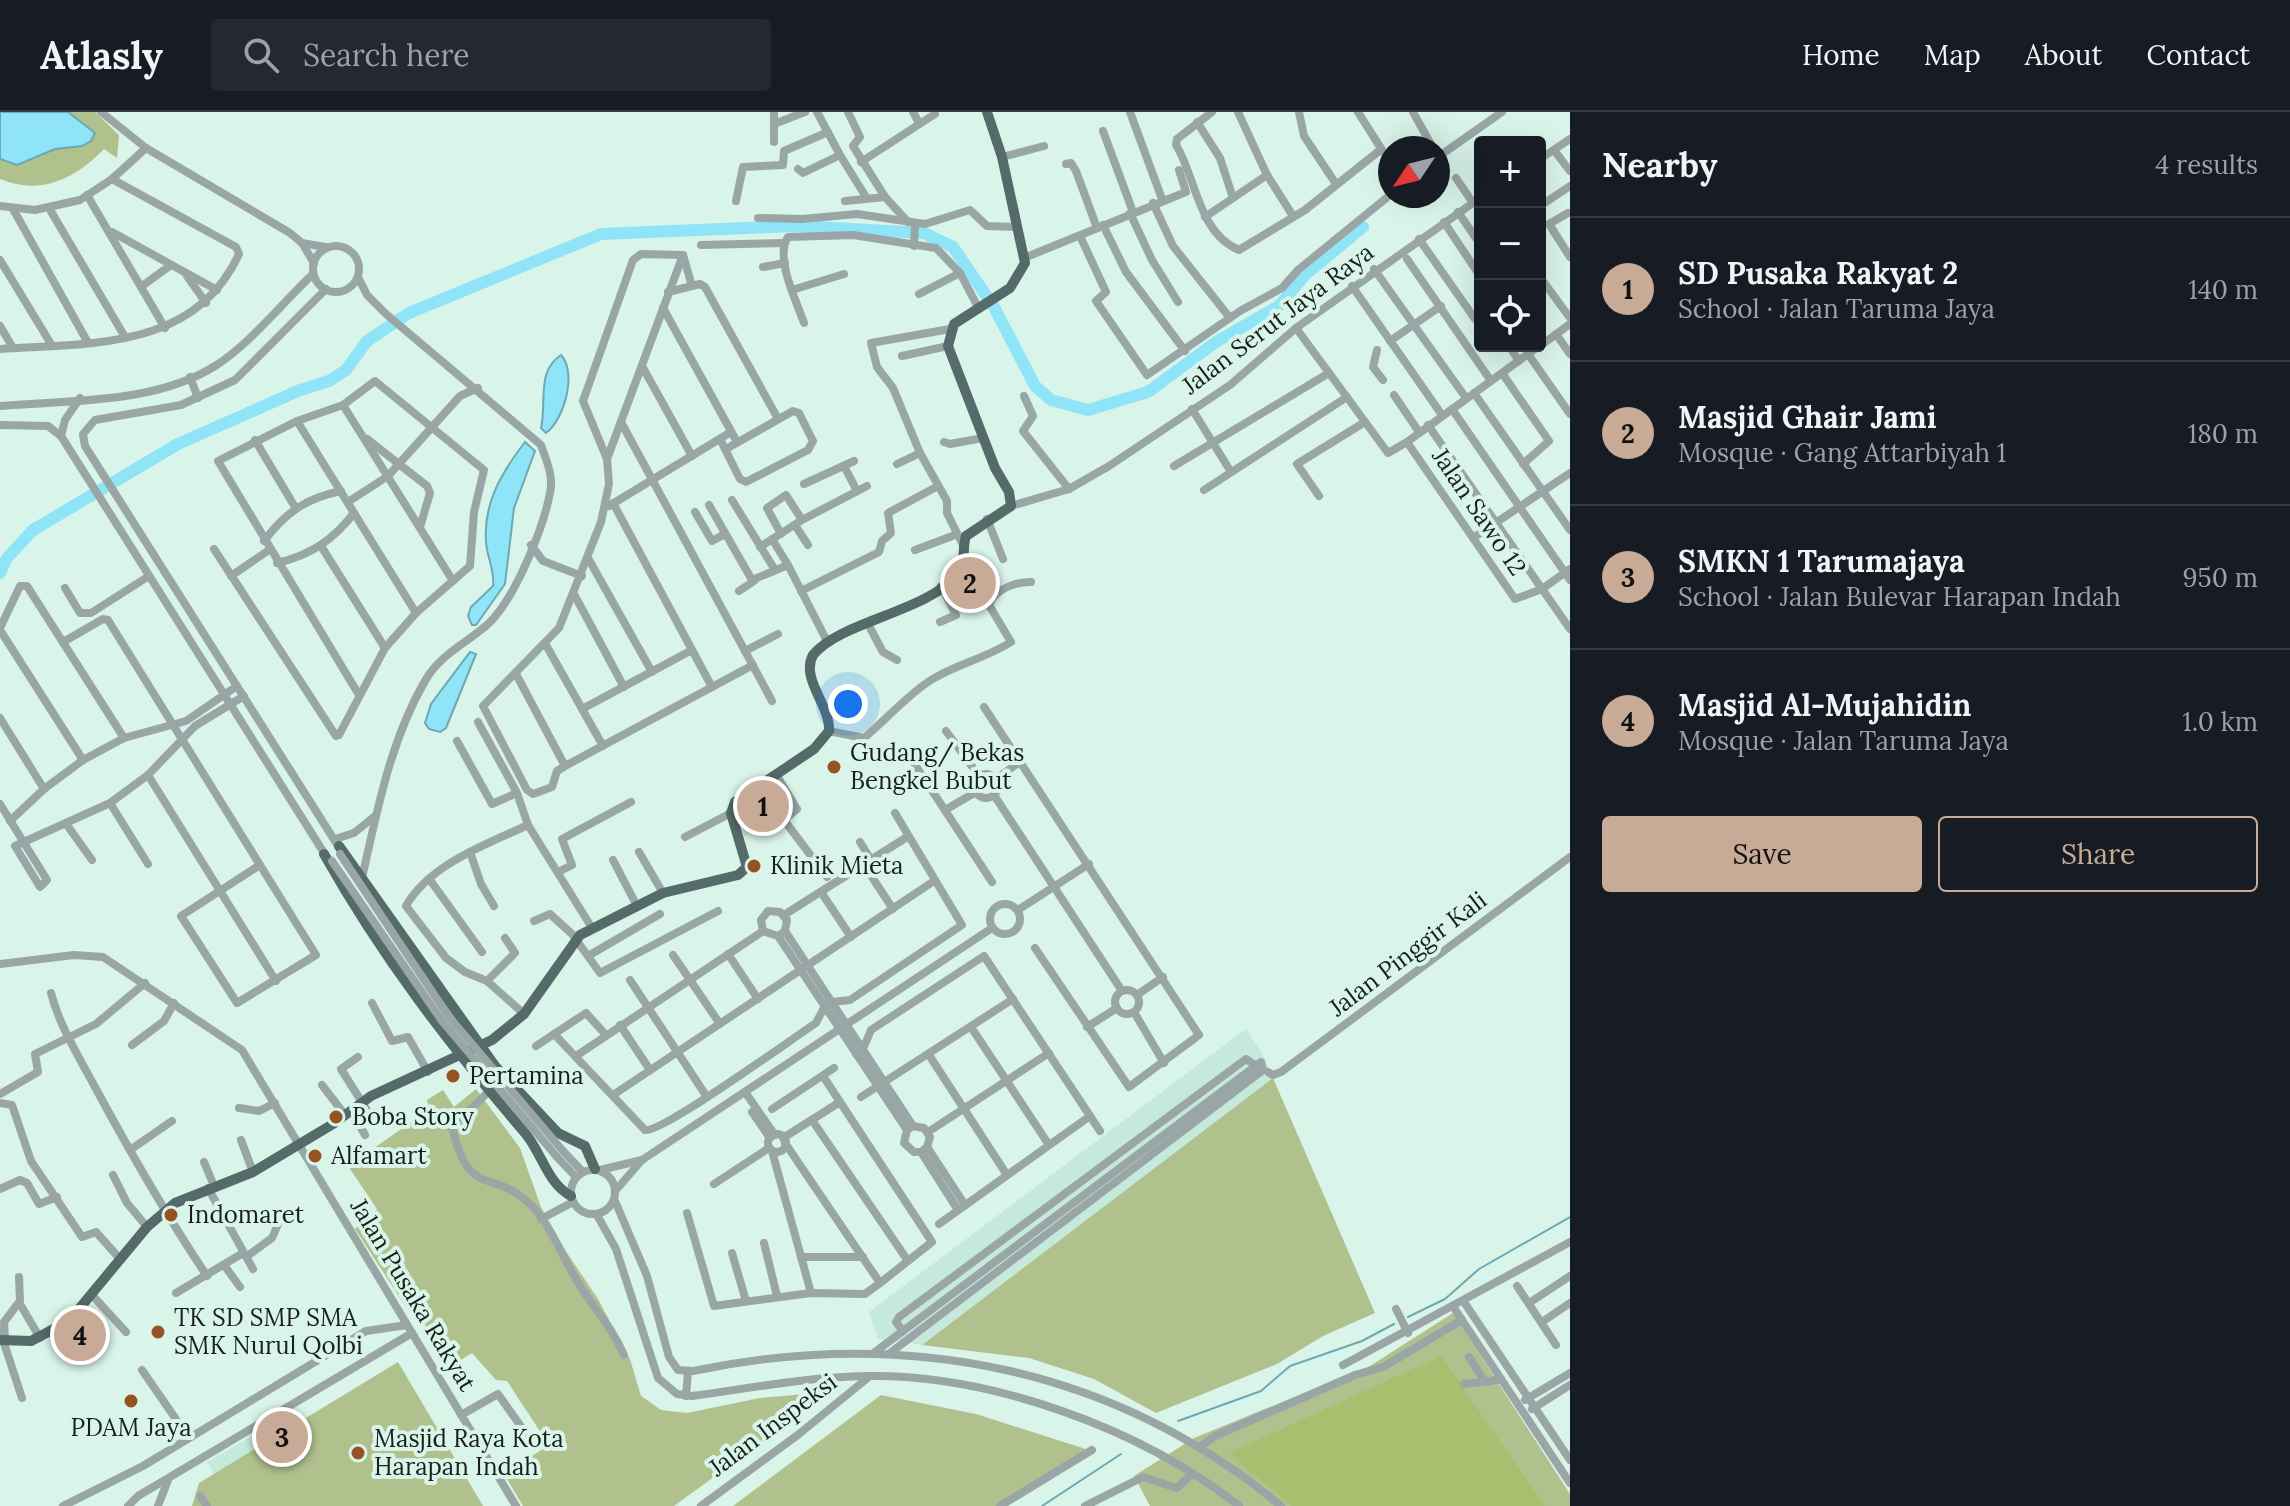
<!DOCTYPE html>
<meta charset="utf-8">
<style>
body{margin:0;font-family:Lora,serif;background:#242831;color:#f1f3f6}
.controls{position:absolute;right:24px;top:24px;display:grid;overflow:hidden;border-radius:8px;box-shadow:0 8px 32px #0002}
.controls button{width:72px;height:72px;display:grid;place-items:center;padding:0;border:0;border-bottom:2px solid #363941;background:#171b24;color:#f1f3f6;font:40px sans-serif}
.compass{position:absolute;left:1378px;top:24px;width:72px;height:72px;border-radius:50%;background:#171b24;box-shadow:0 8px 32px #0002;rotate:235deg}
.you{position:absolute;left:848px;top:592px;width:28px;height:28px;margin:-20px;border:6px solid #fff;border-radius:50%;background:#1a73e8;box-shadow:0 0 0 12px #1a73e833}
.badge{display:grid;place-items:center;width:52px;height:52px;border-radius:50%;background:#c8ab97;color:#111;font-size:26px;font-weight:700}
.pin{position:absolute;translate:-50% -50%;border:4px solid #fff;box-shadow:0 2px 8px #0006}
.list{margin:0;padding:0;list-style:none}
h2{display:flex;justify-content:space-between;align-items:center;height:104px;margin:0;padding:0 32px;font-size:34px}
h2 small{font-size:26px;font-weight:400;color:#9ea1a6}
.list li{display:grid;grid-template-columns:52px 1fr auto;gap:24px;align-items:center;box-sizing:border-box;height:144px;padding:0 32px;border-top:2px solid #363941}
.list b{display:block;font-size:30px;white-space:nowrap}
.list p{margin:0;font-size:26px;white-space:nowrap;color:#9ea1a6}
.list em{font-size:26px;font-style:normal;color:#9ea1a6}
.actions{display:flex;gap:16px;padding:24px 32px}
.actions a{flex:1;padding:18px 0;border:2px solid #c8ab97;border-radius:8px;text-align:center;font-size:28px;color:#c8ab97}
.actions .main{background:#c8ab97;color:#111}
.icon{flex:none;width:44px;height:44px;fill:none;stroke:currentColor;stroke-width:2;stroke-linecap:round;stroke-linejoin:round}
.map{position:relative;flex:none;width:1570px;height:1394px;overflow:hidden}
header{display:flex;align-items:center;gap:48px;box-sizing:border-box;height:112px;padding:0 40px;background:#171b24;border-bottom:2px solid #363941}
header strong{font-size:38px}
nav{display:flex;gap:44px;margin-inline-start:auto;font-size:28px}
.search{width:560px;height:72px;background:#242831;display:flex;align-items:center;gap:20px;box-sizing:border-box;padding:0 28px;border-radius:8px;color:#9ea1a6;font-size:30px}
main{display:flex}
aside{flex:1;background:#171b24}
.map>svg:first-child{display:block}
</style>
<header>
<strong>Atlasly</strong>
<div class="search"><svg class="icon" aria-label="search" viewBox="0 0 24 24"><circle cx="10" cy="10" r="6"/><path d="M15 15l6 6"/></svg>Search here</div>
<nav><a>Home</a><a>Map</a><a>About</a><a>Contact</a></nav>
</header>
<main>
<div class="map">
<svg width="1570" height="1394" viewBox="0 0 1570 1394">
<rect width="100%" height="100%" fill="#d9f4e9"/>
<!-- built -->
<g fill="#c5e9da">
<path d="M774,668L791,690L744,725L736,697Z"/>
<path d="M1246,917L1263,943L1273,966L922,1233L878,1227L869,1200Z"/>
<path d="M296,1299L355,1394H234L207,1350Z"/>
</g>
<!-- green -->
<g fill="#b1c18e">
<path d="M0,0H95L119,23L117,46L104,37C75,67 41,84 0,67Z"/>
<path d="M1273,966L1375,1201L1323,1224L1277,1252L1156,1301L1094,1267L1029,1246L922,1233Z"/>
<path d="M476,977L520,1036L541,1095L557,1126L598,1187L630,1247L641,1284L661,1298L687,1301L760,1286L830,1280L674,1394H523L504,1362L549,1333L507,1269L496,1268L472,1241L459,1249L453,1237L445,1239L413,1198L406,1195L355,1117L377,1097L348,1054L429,998L427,988L443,978L454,995Z"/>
<path d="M1453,1201L1570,1382V1394H1150L1134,1364L1194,1326L1370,1254Z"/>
<path d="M398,1250L483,1394H192L199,1371Z"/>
<path d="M881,1283L976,1302L1092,1339L997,1394H733Z"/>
</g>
<!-- forest -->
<path fill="#a9bf70" d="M1441,1244L1545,1394H1292L1229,1341Z"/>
<!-- water -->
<g fill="#90e4f7" stroke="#6ca9b5" stroke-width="2">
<path d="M0,0H68L95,21L91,29L82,34L55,37L17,53L0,47Z"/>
<path d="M561,243C577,260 565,307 546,321L541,316C547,290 536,259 561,243Z"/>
<path d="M525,330L535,339L514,396L505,472L476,513H472L468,504L471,495L493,474C495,458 487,446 486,430C483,391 502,360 525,330Z"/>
<path d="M470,540L476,542L446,616L440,620L429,617L425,611L431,592Z"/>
</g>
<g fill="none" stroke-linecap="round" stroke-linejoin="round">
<!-- stream -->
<g stroke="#6ca9b5" stroke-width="2">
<path d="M1408,1205L1445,1187L1479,1157L1570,1105"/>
<path d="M1178,1309L1261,1279L1290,1254L1362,1229L1394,1212"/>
<path d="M1042,1394L1121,1342"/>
</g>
<!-- river -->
<path stroke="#90e4f7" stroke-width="12" d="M0,461L7,446L33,418L178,332L300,278L329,269L346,258L367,229L409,201L601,122L797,114L924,121L953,135L994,195L1035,274L1051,288L1088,298L1148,280L1216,230L1279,194L1305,163L1363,115"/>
<!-- minor -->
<g stroke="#99a6a5" stroke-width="8">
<path d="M101,0L146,36L290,121L302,131L314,151"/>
<path d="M848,0L860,25L853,34L885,85L908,110"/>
<path d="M913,0L919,11"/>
<path d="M1130,0L1162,87"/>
<path d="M1212,0L1177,27L1176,33C1196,65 1198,121 1239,138L1305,98L1379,39"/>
<path d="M1238,0L1267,63L1293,104"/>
<path d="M1299,0L1304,24L1336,72"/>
<path d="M1358,0L1389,49"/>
<path d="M1413,0L1433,36"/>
<path d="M1197,10L1220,46L1233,86"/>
<path d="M774,12L805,0"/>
<path d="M1103,19L1133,100"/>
<path d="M774,30V0"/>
<path d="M1554,38L1570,59"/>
<path d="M840,43L866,85"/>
<path d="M1002,45L1044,34"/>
<path d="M1438,45L1502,0"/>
<path d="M1540,47L1570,27"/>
<path d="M861,50L935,2"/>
<path d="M1066,52L1071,51L1076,59L1097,116"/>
<path d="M798,57L803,61L840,43L817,0"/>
<path d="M1456,66L1473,91"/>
<path d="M87,83L165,216"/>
<path d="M736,89L743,55L783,53L784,39L828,20"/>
<path d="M845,89L885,85"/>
<path d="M1153,91L1173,134L1230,206"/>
<path d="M0,94L35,98L80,88L112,67L146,36"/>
<path d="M1540,94L1570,74"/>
<path d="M49,96L125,225"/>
<path d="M13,97L87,229"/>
<path d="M1458,100L1480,132"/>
<path d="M1130,101L1152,148L1178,190"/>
<path d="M1568,101L1549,112L1570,145"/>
<path d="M1205,105L1267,63"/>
<path d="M758,106L802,107L857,102L925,112L970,98L987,114L1017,115"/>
<path d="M1444,110L1480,164"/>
<path d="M1103,113L1126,160L1185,239"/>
<path d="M112,120L217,178"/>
<path d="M1080,124L1106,180L1096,189L1147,263L1240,199L1282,176L1298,158L1390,83"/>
<path d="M1419,127L1475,207"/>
<path d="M302,131L325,135"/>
<path d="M701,133L784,131"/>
<path d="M914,134L915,112"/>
<circle cx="336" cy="157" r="23"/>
<path d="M1024,146L1186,80L1179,58"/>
<path d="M1407,147L1491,269"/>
<path d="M0,148L51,232"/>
<path d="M763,155L785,151"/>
<path d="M1374,157L1466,286"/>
<path d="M187,164L206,191"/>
<path d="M358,165L367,183L386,202L541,333C546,348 554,364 550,381C543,417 515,487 488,512C467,531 440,542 425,569C390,629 377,700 362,766"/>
<path d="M1540,165L1570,206"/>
<path d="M142,174L171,153"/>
<path d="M692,174L683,143L641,142L633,148L583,289L607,347L609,372L601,410L559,516L483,594L527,678L533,682L552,675L557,659L565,654L753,553"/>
<path d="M1352,174L1442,303"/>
<path d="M326,177L235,268L181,293L95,308L83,322L85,334L340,737"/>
<path d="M792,178L844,162"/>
<path d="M668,180L700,172L705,175L777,305"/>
<path d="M919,182L960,161"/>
<path d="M663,196L737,330"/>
<path d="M804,211C797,190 774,146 788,125L853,123L936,136L960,161L979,197"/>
<path d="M0,214L13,236"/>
<path d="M1296,216L1388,341L1407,330"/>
<path d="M1556,222L1570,242"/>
<path d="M1390,229L1441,194"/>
<path d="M1509,234L1519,249"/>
<path d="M1539,234L1407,330L1515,487L1542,477L1570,457"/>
<path d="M1540,234L1570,212"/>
<path d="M0,237C91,231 195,238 239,142L236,135L112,67"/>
<path d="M1377,238L1373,255L1383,268"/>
<path d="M1528,242L1570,302"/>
<path d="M902,244L948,234"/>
<path d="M642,254L692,344"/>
<path d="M1502,261L1549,329L1523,352"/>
<path d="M190,265L198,286"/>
<path d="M1474,281L1570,418"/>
<path d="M1394,283L1419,320"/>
<path d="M1024,284L1033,304L1023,319L1069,377"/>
<path d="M80,286L65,308L61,324L326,744"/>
<path d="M343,293L453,469"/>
<path d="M0,294C68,288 155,292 215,254C249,233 283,190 313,162"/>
<path d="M1192,297L1231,360"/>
<path d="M1452,297L1570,468"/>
<path d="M297,309L416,501"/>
<path d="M621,310L772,589"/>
<path d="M0,313L48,314L61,324"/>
<path d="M1428,313L1570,517"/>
<path d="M367,327L427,374L430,381L420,415"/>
<path d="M720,327L740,367L746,370L808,338L813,329L799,301L793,299L726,337"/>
<path d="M255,328L295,395"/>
<path d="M944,330L950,332L983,326"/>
<path d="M920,341L893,276L877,255L871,231L950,217"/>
<path d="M607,347L683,143"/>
<path d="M897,352L920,341L947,389V401L963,433"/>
<path d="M844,354L857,379"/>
<path d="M1174,354L1329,261"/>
<path d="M804,372L854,349"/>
<path d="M1204,378L1347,285"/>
<path d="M1319,384L1297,352L1365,310"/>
<path d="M732,388L775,458"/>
<path d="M348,390L388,364L460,284L478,276"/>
<path d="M613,391L712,575"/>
<path d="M709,393L752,468L788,453L828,531"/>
<path d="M609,394L731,320"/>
<path d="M1011,394L1069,377L1109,354L1230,273L1296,216L1480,86"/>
<path d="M695,400L712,429L725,422"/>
<path d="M987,407L1003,447"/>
<path d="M802,408L867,374"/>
<path d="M795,413L808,433"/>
<path d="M1473,426L1570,361"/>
<path d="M772,427L788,453"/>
<path d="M264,429C285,401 306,386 341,379"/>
<path d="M531,433L543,449L582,464"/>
<path d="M321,434L385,536"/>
<path d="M760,435L802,408L786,383L767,396L781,422"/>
<path d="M214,437L336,624L339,623L385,536L416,501L470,454L474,400L484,358L375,269L343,293L297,309L218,349L359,583"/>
<path d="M915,438L955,423"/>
<path d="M588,446L652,560"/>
<path d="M277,451C311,443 333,428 354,401"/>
<path d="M962,451L976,460"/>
<path d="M231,464L269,438"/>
<path d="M65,476L80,501H91L149,464"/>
<path d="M739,479L754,469"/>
<path d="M801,479L879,440L882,429L891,421L888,401L938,374"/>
<path d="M575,484L624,575"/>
<path d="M940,510L956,503L941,474"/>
<path d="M868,512L883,540L897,548"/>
<path d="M0,516L20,474H27L124,626"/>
<path d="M0,518L83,648"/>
<path d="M63,530L103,507L108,508L260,753"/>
<path d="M546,533L603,634"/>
<path d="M745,539L778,522"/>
<path d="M516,562L565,654"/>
<path d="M984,595L1199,923L1129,975L1035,836"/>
<path d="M582,597L692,538"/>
<path d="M0,606L44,677"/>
<path d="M478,610L517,681L528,713L592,816"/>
<path d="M829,619L864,626C887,607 906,584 931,568C957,552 986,546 1011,530L989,493C995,477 1015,470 1031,470"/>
<path d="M946,619L979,664"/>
<path d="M457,629L492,692L517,681"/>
<path d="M910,645L992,770"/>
<path d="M776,662L797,697L784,708L827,765"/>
<circle cx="986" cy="674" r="12"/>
<path d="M148,663L276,869"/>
<path d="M996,667L1021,649"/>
<path d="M994,683L1122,879"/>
<path d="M110,691L148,752"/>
<path d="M0,692L47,768L40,775L15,734L110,691L148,663L195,614L244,584"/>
<path d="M945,698L976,680"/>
<path d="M10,709L44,677L83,648L124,626L186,609L237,574"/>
<path d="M67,713L92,748"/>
<path d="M685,725L731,701"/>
<path d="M335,727L354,721L375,704"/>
<path d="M860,730L871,748"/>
<path d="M470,740L481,772L494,794"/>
<path d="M639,740L663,781"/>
<path d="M613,748L637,794"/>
<path d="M260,753L316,843L237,891L181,804Z"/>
<path d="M864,753L893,797"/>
<path d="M558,760L572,753L562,727L631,690"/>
<path d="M430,768L482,840"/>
<path d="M821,780L851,825"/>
<circle cx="1005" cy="807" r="15"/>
<path d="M1018,798L1089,752"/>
<path d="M784,803L907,725"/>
<path d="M534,809L550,802L572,822L600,861L718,799"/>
<path d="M785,819L913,1014"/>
<path d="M778,824L785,819L787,808L780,800L768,799L761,808L763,819L778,824L907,1018"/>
<path d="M728,842L758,887"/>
<path d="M673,843L720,912"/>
<path d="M588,844L660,802"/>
<path d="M0,852L74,843L103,845L242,938L516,1394"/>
<path d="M630,868L707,985"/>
<path d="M487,869L515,841L505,826"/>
<circle cx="1127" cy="890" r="12"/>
<path d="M51,881C60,915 78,943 95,975C130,1040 166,1103 207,1164"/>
<path d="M1137,883L1163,865"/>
<path d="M372,891L392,929L408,925L428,960"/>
<path d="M1134,900L1164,951"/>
<path d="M524,902L487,869L465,860L446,846L406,794C430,752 487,732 528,713"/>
<path d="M620,913L650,958"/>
<path d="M971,915L1049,1033"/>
<path d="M1087,915L1117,896"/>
<path d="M554,922L645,1018C661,1022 793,926 816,911C829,887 823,891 850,888L962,813L895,701"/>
<path d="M132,933L164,909L174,891"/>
<path d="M536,934L586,901L606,923"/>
<path d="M856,942L863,937L871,918L984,844L1100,1019"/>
<path d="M929,943L1007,1063"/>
<path d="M576,944L763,819"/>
<path d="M358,945L341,957L370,1003L360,1014L365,1023"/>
<path d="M1268,960L1273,963L1281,960L1570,745"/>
<path d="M823,964L932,1130L880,1171"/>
<path d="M322,973L345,1003"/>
<path d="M488,980L452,1016C471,1089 489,1054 530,1092C548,1108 562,1144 575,1165C591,1194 610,1211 624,1243"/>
<path d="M745,980L775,1023"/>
<path d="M0,982L38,960L35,942L96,912L145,871"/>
<path d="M613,983L934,769"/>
<path d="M861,985L1013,887"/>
<path d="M0,991L12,993L31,1049L82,1125L96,1120L120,1147"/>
<path d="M239,996L259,999L275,991"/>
<path d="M772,997L834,956"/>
<path d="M752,1000L770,1026"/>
<path d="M812,1008L908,1149"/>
<path d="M928,1020L1049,941"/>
<circle cx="777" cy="1031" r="9"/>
<path d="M783,1026L840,990"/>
<path d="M241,1028L253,1060"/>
<path d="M927,1035L965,1093"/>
<path d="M130,1038L172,1009"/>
<path d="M563,1039L583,1060"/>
<path d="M772,1039L811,1181"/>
<path d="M921,1040L927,1035L930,1025L924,1016L913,1014L907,1018L904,1031L914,1040H921L958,1098"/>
<path d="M557,1045L576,1065"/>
<path d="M204,1050L214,1074"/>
<circle cx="593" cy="1080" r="22"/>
<path d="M600,1058L642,1048"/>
<path d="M113,1063L127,1091L147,1115"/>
<path d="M714,1072L769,1036"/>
<path d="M208,1076L253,1157"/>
<path d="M0,1077L20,1068L27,1071L39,1092L57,1085"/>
<path d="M616,1078L642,1048L992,816"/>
<path d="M615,1089L647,1164L669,1245L678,1258L693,1259C905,1215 1112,1254 1281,1394"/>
<path d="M687,1101L714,1194L811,1181L865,1182L880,1171L785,1031"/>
<path d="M597,1103L616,1137L658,1266L677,1282L692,1284C751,1276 808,1265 867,1264C991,1262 1142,1317 1239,1394"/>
<path d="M541,1107L573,1090"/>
<path d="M939,1112L1090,1004"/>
<path d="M764,1131L777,1184"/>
<path d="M732,1141L746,1189"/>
<path d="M246,1145L272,1126L283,1101"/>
<path d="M801,1145H863"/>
<path d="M224,1153L240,1175"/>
<path d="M1517,1174L1556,1233"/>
<path d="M176,1181L243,1141"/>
<path d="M92,1183L126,1220"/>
<path d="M1464,1190L1570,1348"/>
<path d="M1529,1191L1570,1164"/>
<path d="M20,1192L40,1226"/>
<path d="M1454,1196L1570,1371"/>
<path d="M1396,1197L1408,1221"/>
<path d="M1542,1210L1570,1191"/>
<path d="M0,1219L22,1286"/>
<path d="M903,1219L896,1210L899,1205L1246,947L1255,953"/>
<path d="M5,1226L4,1210L20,1189L19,1165"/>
<path d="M875,1240L1261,950L1263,958L890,1241"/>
<path d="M1469,1245L1485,1270L1501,1267"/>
<path d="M1343,1253L1570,1130"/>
<path d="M142,1258L189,1326"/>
<path d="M1464,1272L1484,1270"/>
<path d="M686,1284L688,1259"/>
<path d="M1525,1288L1570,1261"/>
<path d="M1532,1297L1570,1273"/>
<path d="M461,1303L498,1282L527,1323"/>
<path d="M1200,1335L1215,1324L1355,1263L1383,1255L1462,1208"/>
<path d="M200,1384L207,1394"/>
<path d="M63,1394L143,1354L366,1219L407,1213"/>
<path d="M128,1394L138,1384L412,1221"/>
<path d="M158,1394L168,1368"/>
<path d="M701,1394L799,1322L870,1264"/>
<path d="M1000,1394L1092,1338"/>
<path d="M1085,1394L1143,1365L1177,1376L1192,1362"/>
</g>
<!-- major -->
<g stroke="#546b6a" stroke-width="10">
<path d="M339,734L495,954L558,1021L585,1034L595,1057"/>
<path d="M324,742C382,845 448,931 525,1021C542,1041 547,1071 571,1084"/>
<path d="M0,1228L31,1229L69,1209L147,1115L175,1091L253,1060L333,1012L371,984L492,928L524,902L580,823L663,781L738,763L747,755L731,701L735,690L814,637L829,619C831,594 800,567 813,543C842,508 930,500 959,460C966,450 962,435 966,424L1011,394L1009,380L995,356L948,234L954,212L1010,176L1025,151L1002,45L987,0"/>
</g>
<!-- minor-bridge -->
<g stroke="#99a6a5" stroke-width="8">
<path d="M340,742L449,905L563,1039"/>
<path d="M332,749L442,909L557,1045"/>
</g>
</g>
<!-- markers -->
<g fill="#955222" stroke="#d9f4e9" stroke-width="3">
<circle cx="834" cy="655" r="8"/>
<circle cx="754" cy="754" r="8"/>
<circle cx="453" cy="964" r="8"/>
<circle cx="336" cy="1005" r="8"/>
<circle cx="315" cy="1044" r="8"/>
<circle cx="171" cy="1103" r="8"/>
<circle cx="158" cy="1220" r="8"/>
<circle cx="131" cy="1289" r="8"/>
<circle cx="358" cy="1341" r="8"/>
</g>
<g text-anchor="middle" stroke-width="8" stroke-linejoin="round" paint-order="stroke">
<!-- street labels -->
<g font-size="24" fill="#17201c" stroke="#d9f4e9">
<text transform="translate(1278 207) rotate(-37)" y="8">Jalan Serut Jaya Raya</text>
<text transform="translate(1479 400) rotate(56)" y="8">Jalan Sawo 12</text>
<text transform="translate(1408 842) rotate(-37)" y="8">Jalan Pinggir Kali</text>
<text transform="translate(413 1183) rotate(59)" y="8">Jalan Pusaka Rakyat</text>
<text transform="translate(773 1313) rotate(-37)" y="8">Jalan Inspeksi</text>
</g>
<!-- poi labels -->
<g font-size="24" fill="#17201c" stroke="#d9f4e9" text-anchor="start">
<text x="850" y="649">Gudang/ Bekas<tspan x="850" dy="28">Bengkel Bubut</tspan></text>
<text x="770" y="762">Klinik Mieta</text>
<text x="469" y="972">Pertamina</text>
<text x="352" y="1013">Boba Story</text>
<text x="331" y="1052">Alfamart</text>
<text x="187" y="1111">Indomaret</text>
<text x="174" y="1214">TK SD SMP SMA<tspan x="174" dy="28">SMK Nurul Qolbi</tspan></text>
<text x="131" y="1324" text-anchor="middle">PDAM Jaya</text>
<text x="374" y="1335">Masjid Raya Kota<tspan x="374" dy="28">Harapan Indah</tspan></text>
</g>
</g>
</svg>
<div class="controls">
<button>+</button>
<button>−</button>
<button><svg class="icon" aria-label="locate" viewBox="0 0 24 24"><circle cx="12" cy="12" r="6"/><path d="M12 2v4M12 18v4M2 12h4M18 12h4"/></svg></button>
</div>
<svg class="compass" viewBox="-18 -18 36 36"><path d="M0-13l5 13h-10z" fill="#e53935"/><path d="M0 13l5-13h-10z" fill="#9ea1a6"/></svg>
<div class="you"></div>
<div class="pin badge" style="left:763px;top:694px">1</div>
<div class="pin badge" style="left:970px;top:471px">2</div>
<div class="pin badge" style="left:282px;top:1325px">3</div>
<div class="pin badge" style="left:80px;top:1223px">4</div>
</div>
<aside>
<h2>Nearby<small>4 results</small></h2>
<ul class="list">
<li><span class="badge">1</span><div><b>SD Pusaka Rakyat 2</b><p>School · Jalan Taruma Jaya</p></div><em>140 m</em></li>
<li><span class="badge">2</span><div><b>Masjid Ghair Jami</b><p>Mosque · Gang Attarbiyah 1</p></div><em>180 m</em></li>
<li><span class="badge">3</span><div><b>SMKN 1 Tarumajaya</b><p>School · Jalan Bulevar Harapan Indah</p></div><em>950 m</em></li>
<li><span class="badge">4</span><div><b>Masjid Al-Mujahidin</b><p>Mosque · Jalan Taruma Jaya</p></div><em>1.0 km</em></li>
</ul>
<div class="actions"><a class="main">Save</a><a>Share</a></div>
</aside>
</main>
